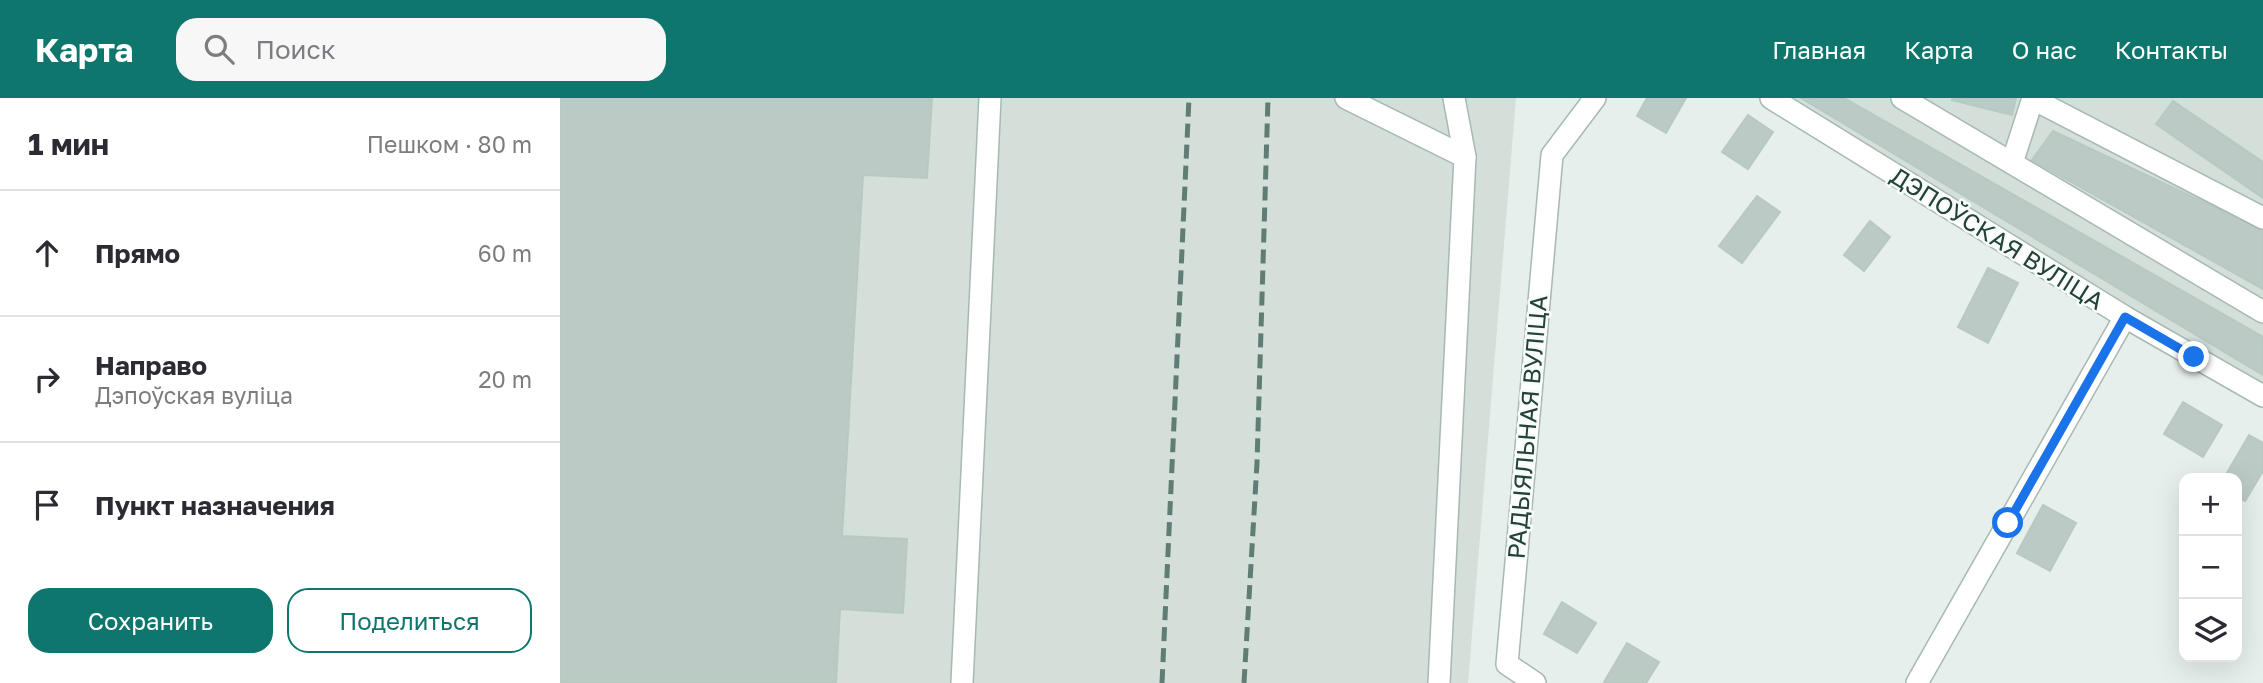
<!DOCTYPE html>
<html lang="ru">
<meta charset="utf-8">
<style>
body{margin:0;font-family:"Golos Text",sans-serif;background:#f7f7f7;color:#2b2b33}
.controls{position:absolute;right:21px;bottom:21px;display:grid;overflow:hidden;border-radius:14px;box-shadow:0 7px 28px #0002}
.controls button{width:63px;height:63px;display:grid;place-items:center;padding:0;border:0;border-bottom:2px solid #e1e1e2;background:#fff;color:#2b2b33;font:35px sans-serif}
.stop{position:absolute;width:21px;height:21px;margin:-16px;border:5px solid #1a73e8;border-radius:50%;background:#fff}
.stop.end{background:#1a73e8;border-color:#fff;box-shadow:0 2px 7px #0008}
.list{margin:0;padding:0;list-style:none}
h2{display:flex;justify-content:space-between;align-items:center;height:91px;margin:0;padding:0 28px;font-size:30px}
h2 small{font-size:23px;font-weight:400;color:#7c7c81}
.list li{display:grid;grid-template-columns:46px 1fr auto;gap:21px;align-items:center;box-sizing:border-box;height:126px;padding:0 28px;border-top:2px solid #e1e1e2}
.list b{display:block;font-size:26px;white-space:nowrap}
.list p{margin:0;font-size:23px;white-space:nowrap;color:#7c7c81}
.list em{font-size:23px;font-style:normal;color:#7c7c81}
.actions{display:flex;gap:14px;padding:21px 28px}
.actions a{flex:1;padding:16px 0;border:2px solid #0f766e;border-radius:21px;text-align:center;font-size:24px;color:#0f766e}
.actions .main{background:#0f766e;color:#fff}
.icon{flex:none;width:38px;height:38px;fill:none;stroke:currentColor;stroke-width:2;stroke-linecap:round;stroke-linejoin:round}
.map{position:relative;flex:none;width:1703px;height:585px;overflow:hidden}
header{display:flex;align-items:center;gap:42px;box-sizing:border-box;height:98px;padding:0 35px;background:#0f766e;color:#fff}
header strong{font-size:33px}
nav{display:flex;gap:38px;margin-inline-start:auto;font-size:24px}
.search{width:490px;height:63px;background:#f7f7f7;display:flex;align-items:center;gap:18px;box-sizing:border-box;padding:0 24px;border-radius:21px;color:#7c7c81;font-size:26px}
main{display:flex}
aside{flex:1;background:#fff}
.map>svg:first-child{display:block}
</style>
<header>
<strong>Карта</strong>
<div class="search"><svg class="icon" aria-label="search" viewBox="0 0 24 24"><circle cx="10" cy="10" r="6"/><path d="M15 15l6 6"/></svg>Поиск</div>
<nav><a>Главная</a><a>Карта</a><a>О нас</a><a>Контакты</a></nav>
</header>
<main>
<aside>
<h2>1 мин<small>Пешком · 80 m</small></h2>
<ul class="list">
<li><svg class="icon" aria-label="ahead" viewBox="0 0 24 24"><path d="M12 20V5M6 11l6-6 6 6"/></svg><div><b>Прямо</b></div><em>60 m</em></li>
<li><svg class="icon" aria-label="right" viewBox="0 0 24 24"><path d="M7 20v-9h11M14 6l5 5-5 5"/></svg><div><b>Направо</b><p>Дэпоўская вуліца</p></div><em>20 m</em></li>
<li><svg class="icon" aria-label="arrive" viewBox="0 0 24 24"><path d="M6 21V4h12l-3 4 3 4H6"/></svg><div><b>Пункт назначения</b></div></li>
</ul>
<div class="actions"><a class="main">Сохранить</a><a>Поделиться</a></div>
</aside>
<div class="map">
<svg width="1703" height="585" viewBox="0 0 1703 585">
<rect width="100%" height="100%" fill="#e6efeb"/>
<!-- built -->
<g fill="#d4dfda">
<path d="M0,0H956L908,585H0Z"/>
<path d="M1200,0H1703V287Z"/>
</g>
<!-- building -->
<g fill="#bbcac4" stroke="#b8c9c2" stroke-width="2">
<path d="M0,0H372L367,80L303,77L282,438L347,441L343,515L280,511L276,585H0Z"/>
<path d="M1087,0H1126L1106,35L1077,18Z"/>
<path d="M1241,0H1284L1703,239V277Z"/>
<path d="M1393,0H1456L1452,17L1392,2Z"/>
<path d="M1613,3L1703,64V100L1596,26Z"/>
<path d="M1188,17L1213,34L1188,71L1162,54Z"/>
<path d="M1493,33L1703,132V191L1472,62Z"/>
<path d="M1197,98L1220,114L1182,165L1159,148Z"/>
<path d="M1310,123L1330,139L1304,173L1284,157Z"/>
<path d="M1428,170L1458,185L1428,245L1398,229Z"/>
<path d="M1623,304L1662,327L1643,359L1604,336Z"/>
<path d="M1689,337L1703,345V373L1685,403L1677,398V380H1664Z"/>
<path d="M1483,407L1516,425L1490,473L1457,455Z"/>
<path d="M1002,504L1036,525L1017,555L984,536Z"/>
<path d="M1067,545L1099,564L1086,585H1046L1044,584Z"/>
</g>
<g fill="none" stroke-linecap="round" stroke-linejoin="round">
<defs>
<g id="minor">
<path d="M786,0L905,59"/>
<path d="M1211,0L1565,219L1703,298"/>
<path d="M1342,0L1703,214"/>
<path d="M1473,1L1703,120"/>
<path d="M1452,65L1473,0"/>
<path d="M402,585L430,0"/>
<path d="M879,585L905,59L894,0"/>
<path d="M975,585L947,566L992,57L1035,0"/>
<path d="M1357,585L1565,219"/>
</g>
</defs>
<!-- minor casing -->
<use href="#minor" stroke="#a8b8b2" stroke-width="24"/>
<!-- minor -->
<use href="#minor" stroke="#fff" stroke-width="21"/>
<!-- rail -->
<g stroke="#5f7d75" stroke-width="5" stroke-dasharray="14 7" stroke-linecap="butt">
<path d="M602,585L629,0"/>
<path d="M684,585L697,365L708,0"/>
</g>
</g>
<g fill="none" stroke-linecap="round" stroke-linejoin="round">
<!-- route -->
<path stroke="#1a73e8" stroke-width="9" d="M1448,425L1565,219L1634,259"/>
</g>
<g text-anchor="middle" stroke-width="5" stroke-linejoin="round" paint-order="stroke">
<!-- street labels -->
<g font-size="24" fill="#24423a" stroke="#f7fbf9">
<text transform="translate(1437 141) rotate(32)" y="8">ДЭПОЎСКАЯ ВУЛІЦА</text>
<text transform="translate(968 329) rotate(-85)" y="8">РАДЫЯЛЬНАЯ ВУЛІЦА</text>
</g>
</g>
</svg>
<div class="controls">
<button>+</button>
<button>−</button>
<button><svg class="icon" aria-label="layers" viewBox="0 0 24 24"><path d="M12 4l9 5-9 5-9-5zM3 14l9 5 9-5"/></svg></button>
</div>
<div class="stop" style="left:1448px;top:425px"></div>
<div class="stop end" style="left:1634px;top:259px"></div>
</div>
</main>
